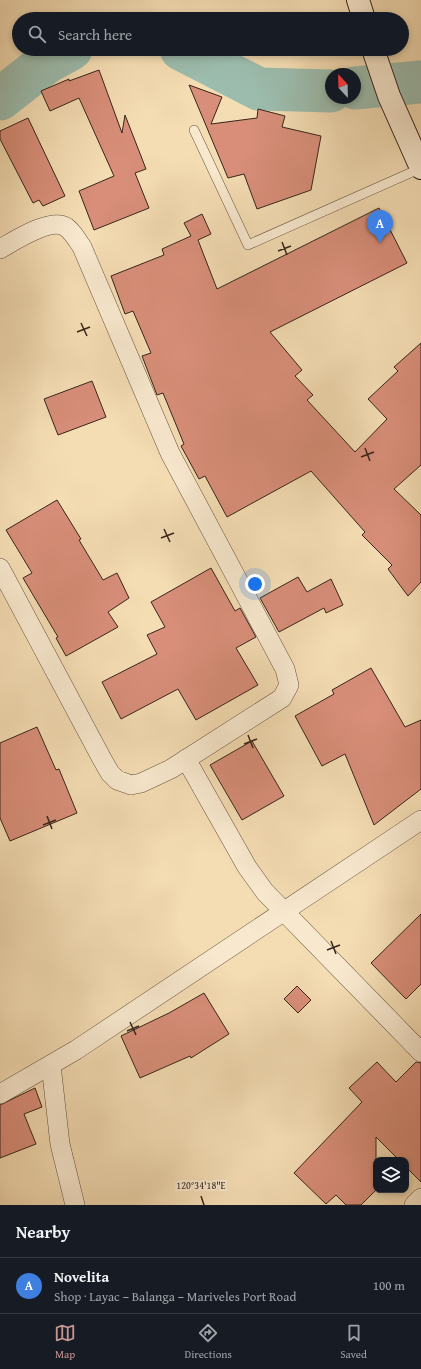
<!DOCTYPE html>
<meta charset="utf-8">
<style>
body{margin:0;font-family:"Gentium Book Plus",serif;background:#242831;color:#f1f3f6}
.controls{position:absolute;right:12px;bottom:12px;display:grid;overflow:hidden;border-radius:8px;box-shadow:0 2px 6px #0003}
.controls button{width:36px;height:36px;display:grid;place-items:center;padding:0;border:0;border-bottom:1px solid #363941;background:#171b24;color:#f1f3f6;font:20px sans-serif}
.compass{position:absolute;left:325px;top:68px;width:36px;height:36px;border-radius:50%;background:#171b24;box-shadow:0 2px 6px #0003;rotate:338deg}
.you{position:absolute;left:255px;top:584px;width:14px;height:14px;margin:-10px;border:3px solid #fff;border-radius:50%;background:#1a73e8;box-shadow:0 0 0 6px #1a73e833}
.badge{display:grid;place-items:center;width:26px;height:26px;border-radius:50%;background:#c59692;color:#fff;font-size:13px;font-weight:700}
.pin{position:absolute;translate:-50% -33px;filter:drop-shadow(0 1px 2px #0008)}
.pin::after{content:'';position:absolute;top:21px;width:14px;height:12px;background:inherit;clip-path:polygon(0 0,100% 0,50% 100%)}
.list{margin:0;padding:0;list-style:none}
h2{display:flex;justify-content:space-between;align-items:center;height:52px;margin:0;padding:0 16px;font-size:17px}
h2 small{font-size:13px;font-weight:400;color:#9ea1a6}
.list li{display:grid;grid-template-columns:26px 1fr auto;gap:12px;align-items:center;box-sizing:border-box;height:56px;padding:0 16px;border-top:1px solid #363941}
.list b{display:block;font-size:15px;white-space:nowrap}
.list p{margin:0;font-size:13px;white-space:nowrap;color:#9ea1a6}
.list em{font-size:13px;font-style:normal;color:#9ea1a6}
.icon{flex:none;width:22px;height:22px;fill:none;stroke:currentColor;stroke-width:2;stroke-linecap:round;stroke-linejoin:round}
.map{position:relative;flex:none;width:421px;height:1205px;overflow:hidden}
.search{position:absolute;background:#171b24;box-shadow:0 2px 6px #0003;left:12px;right:12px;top:12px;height:44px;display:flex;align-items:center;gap:10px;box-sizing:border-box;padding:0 14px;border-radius:22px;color:#9ea1a6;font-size:15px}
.sheet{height:108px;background:#171b24}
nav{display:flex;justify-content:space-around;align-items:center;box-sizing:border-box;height:56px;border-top:1px solid #363941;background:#171b24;font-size:11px;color:#9ea1a6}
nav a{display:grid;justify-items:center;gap:2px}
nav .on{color:#c59692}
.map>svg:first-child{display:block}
</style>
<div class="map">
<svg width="421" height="1205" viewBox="0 0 421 1205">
<rect width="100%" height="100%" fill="#f4dcb3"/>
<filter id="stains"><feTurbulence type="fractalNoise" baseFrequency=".005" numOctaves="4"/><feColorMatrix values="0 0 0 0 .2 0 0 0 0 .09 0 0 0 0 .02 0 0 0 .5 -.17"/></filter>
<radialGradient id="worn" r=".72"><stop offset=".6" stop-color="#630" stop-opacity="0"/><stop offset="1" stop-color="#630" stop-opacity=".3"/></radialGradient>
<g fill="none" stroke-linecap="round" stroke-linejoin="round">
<!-- river -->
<g stroke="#9cbcad" stroke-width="43">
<path d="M181,49L259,89L331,91"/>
<path d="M355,88L421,82"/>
<path d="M0,99L47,62L71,49"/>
</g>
</g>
<!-- building -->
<g fill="#d88e79" stroke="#37251a">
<path d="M99,70L122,133L125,115L146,169L135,173L149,208L94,230L79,191L114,176L79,98L50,111L41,91L69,79V81Z"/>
<path d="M189,85L222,97L211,124L257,118L258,109L285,116L282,127L321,136L311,190L257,209L244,174L228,178Z"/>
<path d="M28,118L65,196L43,206L39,200L33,203L0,139V131Z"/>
<path d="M379,208L407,263L270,332L302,370L295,376L313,395L307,400L355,452L387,419L368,399L398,371L394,367L421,343V465L394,489L421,515V582L408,596L388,569L392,565L362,535L365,532L311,471L227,517L205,476L199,479L181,446L184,444L163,393L157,395L142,356L151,353L133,311L125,314L111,276L164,255L162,249L191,236L184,223L202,214L211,234L198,240L217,289Z"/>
<path d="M92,381L106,417L58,435L44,399Z"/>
<path d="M57,500L81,539L79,540L103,580L117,573L129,598L108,612L118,627L66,656L56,638L58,637L23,578L32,573L6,530Z"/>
<path d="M211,568L235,611L240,608L256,637L236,648L258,685L196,720L178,689L121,719L102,682L157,654L147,635L165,627L151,602Z"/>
<path d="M298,577L307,592L331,579L343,605L326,613L324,608L279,632L260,598Z"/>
<path d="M371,668L405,727L421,720V789L374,825L345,754L322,766L295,716L334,694L332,690Z"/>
<path d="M37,727L56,770L59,769L77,813L10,841L0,818V743Z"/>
<path d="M252,741L284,796L242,820L210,765Z"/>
<path d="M421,914V984L406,999L371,963Z"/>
<path d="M297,986L311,1000L298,1013L284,999Z"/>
<path d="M204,993L229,1034L191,1058L190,1056L140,1078L121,1036L169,1013Z"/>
<path d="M377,1062L396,1082L416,1062L421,1063V1182L406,1167V1160H399L376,1137V1190L361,1205H346L336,1195L326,1204L294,1173L362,1102L349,1088Z"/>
<path d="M35,1088L42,1107L24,1114L36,1144L0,1158V1105Z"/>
</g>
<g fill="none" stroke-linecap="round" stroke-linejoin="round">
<defs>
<path id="service" d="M194,130L248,245L421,168"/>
<g id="minor">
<path d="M0,249C14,241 51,217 66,227C73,232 77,240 82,247L170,453L285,669L289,685L282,698L171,769L141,783L131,785L117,780L110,773L102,759L0,568"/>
<path d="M186,759L247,867L265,892L421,1052"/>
<path d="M51,1065L60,1144L75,1205"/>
<path d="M0,1094L76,1050L421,820"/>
<path d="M414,1205L421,1198"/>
</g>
<g id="secondary">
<path d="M358,0L364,19"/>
<path d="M373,49L389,96L421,168"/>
</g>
</defs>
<!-- service casing -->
<use href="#service" stroke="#665340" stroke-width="10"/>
<!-- minor casing -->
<use href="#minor" stroke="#665340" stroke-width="20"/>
<!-- secondary casing -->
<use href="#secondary" stroke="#37251a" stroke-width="24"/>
<!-- service -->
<use href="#service" stroke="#f8e8ce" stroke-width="9"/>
<!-- minor -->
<use href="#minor" stroke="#f8e8ce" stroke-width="19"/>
<!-- secondary -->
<use href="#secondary" stroke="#f8e8ce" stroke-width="22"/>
</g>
<!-- ticks -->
<path fill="none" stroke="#37251a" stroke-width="1.5" d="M282,242L287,255M278,251L291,246M81,323L87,336M77,332L90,327M365,448L370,461M361,457L374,452M164,529L170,542M161,538L174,533M248,735L253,748M244,744L257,739M47,816L52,829M43,825L56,820M331,941L336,954M327,950L340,945M130,1022L136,1035M127,1031L139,1026M201,1196L204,1205"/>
<g font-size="10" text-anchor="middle" fill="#37251a" stroke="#f8e8ce" stroke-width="4" stroke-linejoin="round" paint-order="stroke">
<text x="201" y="1189">120°34'18"E</text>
</g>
<rect width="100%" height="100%" filter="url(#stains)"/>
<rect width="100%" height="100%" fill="url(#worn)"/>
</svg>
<div class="controls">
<button><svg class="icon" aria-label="layers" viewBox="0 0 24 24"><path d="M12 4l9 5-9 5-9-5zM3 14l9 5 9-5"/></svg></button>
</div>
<svg class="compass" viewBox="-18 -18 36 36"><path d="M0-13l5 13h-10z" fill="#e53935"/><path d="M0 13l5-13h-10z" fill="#9ea1a6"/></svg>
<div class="you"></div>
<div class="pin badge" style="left:380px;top:243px;background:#3f7fe0">A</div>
<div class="search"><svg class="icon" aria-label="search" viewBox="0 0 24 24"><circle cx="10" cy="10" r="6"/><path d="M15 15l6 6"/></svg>Search here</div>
</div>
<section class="sheet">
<h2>Nearby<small></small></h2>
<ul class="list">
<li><span class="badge" style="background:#3f7fe0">A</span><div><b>Novelita</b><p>Shop · Layac – Balanga – Mariveles Port Road</p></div><em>100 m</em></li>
</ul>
</section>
<nav>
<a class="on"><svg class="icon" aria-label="map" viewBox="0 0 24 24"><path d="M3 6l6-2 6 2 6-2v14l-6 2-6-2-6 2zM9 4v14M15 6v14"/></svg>Map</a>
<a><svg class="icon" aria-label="directions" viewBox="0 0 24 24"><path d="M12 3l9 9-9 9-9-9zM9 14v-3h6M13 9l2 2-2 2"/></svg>Directions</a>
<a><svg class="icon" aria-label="saved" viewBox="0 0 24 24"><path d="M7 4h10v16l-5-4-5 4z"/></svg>Saved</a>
</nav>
